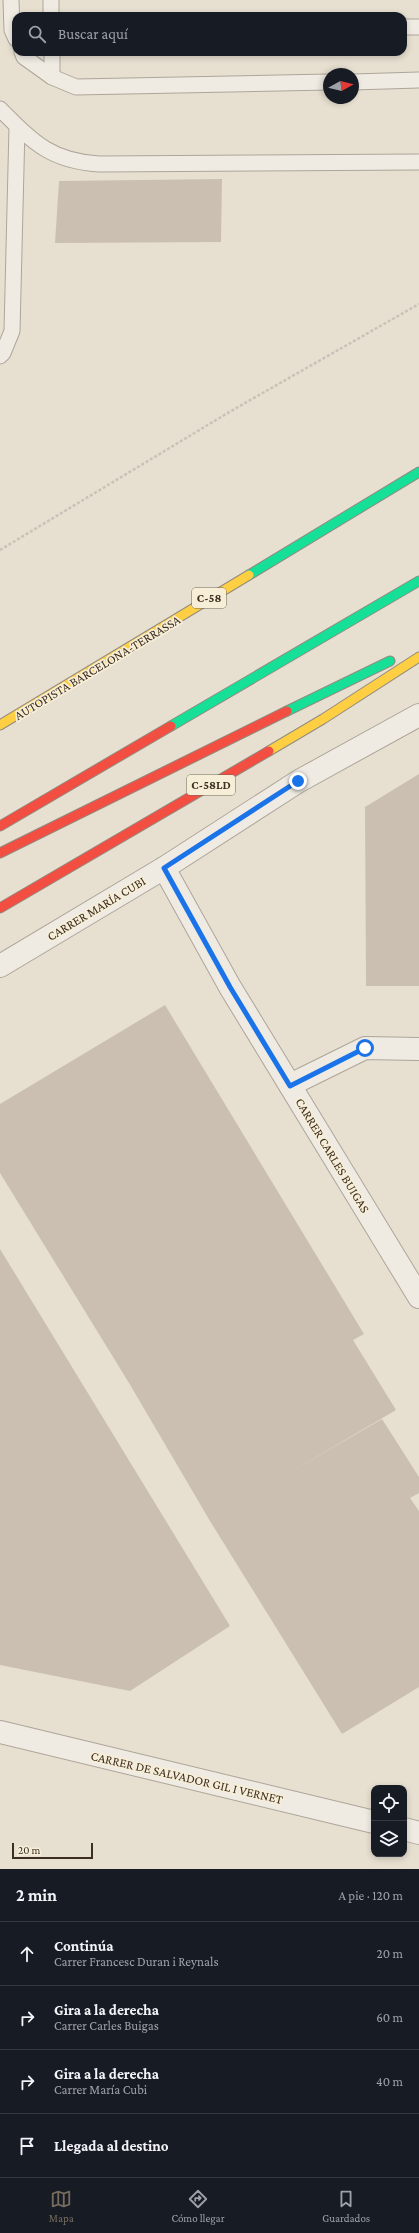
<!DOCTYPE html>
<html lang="es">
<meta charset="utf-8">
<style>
body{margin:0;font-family:"Crimson Pro",serif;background:#20242c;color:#f1f3f6}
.controls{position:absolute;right:12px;bottom:12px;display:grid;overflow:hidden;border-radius:8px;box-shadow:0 2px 6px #0003}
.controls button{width:36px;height:36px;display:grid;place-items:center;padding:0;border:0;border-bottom:1px solid #363941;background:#171b24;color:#f1f3f6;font:20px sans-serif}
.compass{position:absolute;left:323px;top:68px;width:36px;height:36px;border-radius:50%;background:#171b24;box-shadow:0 2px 6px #0003;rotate:82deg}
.scale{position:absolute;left:12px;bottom:10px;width:81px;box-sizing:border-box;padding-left:4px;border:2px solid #3d2e20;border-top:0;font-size:11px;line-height:14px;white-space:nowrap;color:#3d2e20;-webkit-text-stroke:3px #f7eed8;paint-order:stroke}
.stop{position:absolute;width:12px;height:12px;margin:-9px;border:3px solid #1a73e8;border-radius:50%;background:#fff}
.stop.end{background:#1a73e8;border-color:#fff;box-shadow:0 1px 4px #0008}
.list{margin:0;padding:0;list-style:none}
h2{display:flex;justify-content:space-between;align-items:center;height:52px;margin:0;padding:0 16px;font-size:17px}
h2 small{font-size:13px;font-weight:400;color:#9ea1a6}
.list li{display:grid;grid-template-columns:26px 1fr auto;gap:12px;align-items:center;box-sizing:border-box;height:64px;padding:0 16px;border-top:1px solid #363941}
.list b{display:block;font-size:15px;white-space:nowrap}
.list p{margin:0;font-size:13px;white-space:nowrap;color:#9ea1a6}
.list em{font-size:13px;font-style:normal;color:#9ea1a6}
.icon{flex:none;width:22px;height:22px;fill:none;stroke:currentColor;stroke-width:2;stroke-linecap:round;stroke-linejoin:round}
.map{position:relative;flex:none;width:419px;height:1869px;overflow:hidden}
.search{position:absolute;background:#171b24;box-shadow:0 2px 6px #0003;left:12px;right:12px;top:12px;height:44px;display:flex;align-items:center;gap:10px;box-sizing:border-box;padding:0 14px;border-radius:12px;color:#9ea1a6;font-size:15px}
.sheet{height:308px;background:#171b24}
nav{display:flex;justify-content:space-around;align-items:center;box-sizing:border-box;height:56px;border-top:1px solid #363941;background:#171b24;font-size:11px;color:#9ea1a6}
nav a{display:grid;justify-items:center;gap:2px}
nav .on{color:#786c5e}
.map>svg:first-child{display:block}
</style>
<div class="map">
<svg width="419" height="1869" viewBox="0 0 419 1869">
<rect width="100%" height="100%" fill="#e7e0d1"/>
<!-- building -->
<g fill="#cbbfb2">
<path d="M222,179L221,242L55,243L59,181Z"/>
<path d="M419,774V986H366L365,807Z"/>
<path d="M165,1005L364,1334L353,1340L396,1410L289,1473L382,1419L419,1477V1493L410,1498L419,1511V1687L342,1734L210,1521L129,1383L0,1173V1104Z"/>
<path d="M0,1249L230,1626L130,1691L0,1665Z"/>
</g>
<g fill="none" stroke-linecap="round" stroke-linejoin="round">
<defs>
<g id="lane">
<path d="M11,0L12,30L16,39"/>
<path d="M51,0V16"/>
<path d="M403,27H419"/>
<path d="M22,52L24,57L52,77L76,87L329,82"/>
<path d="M52,52V77"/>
<path d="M353,82L419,80"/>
<path d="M0,109C33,142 50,161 99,164L419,162"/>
<path d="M0,356L3,353L12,331L17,127"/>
</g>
<g id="street">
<path d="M164,868L230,987L419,1297"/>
<path d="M0,966L164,868L299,781L419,715"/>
<path d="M290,1085L365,1048L419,1049"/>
<path d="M0,1732L374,1822"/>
<path d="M404,1829L419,1833"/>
</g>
<g id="fast">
<path d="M249,575L419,472"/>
<path d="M287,711L390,661"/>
<path d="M171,726L419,581"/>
</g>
<g id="slow">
<path d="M0,725L249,575"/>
<path d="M269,751L323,719L419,657"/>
</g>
<g id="jam">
<path d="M0,826L171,726"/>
<path d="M0,853L287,711"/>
<path d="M0,908L269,751"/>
</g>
</defs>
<!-- lane casing -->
<use href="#lane" stroke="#ada599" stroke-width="17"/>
<!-- street casing -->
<use href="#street" stroke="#ada599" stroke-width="24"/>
<!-- fast casing -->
<use href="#fast" stroke="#928b80" stroke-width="11"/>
<!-- slow casing -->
<use href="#slow" stroke="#928b80" stroke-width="11"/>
<!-- jam casing -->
<use href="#jam" stroke="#928b80" stroke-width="11"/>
<!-- path -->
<path stroke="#c8c2b9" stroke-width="2.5" stroke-dasharray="3 2" stroke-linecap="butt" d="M0,550L231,411L419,304"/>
<!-- lane -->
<use href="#lane" stroke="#efebe3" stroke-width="15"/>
<!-- street -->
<use href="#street" stroke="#efebe3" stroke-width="22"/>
<!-- fast -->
<use href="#fast" stroke="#16e098" stroke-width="9"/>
<!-- slow -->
<use href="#slow" stroke="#ffcf43" stroke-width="9"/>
<!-- jam -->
<use href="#jam" stroke="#f24e42" stroke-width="9"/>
</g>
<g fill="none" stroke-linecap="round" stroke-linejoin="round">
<!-- route -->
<path stroke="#1a73e8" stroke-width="5" d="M298,781L164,868L230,987L290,1086L365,1048"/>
</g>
<g text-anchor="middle" stroke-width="3.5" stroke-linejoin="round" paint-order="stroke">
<!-- shield labels -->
<g fill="#f7eed8" stroke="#756857" stroke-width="1">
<rect x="192" y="588" width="34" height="20" rx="3"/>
<rect x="187" y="775" width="48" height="20" rx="3"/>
</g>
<g font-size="12" font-weight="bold" fill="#3d2e20">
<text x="209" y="602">C-58</text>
<text x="211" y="789">C-58LD</text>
</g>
<!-- street labels -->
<g font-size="13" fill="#3d2e20" stroke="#f7eed8">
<text transform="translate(97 667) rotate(-31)" y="5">AUTOPISTA BARCELONA-TERRASSA</text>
<text transform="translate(96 908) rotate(-31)" y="5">CARRER MARÍA CUBI</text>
<text transform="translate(333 1155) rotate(59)" y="5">CARRER CARLES BUIGAS</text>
<text transform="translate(187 1777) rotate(13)" y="5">CARRER DE SALVADOR GIL I VERNET</text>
</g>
</g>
</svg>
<div class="controls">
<button><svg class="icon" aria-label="locate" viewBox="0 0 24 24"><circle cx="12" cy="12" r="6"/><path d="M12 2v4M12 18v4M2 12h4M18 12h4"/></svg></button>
<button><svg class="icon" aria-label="layers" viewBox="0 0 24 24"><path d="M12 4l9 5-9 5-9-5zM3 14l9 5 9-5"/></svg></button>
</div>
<svg class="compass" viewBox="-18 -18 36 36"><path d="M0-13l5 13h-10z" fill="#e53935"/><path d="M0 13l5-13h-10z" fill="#9ea1a6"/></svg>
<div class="scale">20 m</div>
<div class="stop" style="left:365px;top:1048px"></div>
<div class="stop end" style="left:298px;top:781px"></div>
<div class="search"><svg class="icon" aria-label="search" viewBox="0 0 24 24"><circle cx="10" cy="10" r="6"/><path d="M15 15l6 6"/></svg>Buscar aquí</div>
</div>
<section class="sheet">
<h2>2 min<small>A pie · 120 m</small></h2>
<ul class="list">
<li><svg class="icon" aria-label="ahead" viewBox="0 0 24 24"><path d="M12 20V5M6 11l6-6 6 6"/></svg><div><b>Continúa</b><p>Carrer Francesc Duran i Reynals</p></div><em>20 m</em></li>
<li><svg class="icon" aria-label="right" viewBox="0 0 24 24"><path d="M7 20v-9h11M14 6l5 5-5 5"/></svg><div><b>Gira a la derecha</b><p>Carrer Carles Buigas</p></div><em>60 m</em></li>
<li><svg class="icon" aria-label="right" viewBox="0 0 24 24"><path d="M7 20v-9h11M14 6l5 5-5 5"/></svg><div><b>Gira a la derecha</b><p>Carrer María Cubi</p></div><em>40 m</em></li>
<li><svg class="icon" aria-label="arrive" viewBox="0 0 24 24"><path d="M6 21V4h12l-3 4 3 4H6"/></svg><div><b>Llegada al destino</b></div></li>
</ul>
</section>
<nav>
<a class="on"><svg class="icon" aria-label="map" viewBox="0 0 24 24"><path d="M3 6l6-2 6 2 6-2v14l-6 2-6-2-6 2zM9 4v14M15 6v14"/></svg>Mapa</a>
<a><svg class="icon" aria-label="directions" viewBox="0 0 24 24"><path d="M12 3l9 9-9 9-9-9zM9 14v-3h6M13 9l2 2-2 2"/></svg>Cómo llegar</a>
<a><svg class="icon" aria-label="saved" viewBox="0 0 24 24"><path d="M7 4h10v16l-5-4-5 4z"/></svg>Guardados</a>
</nav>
